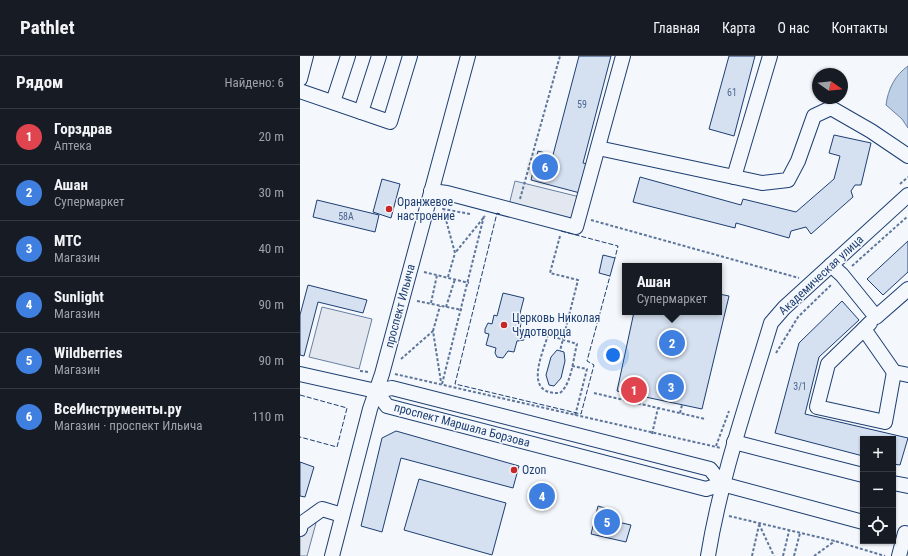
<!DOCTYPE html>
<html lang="ru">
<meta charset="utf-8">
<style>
body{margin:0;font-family:"Roboto Condensed",sans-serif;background:#242831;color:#f1f3f6}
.controls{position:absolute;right:12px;bottom:12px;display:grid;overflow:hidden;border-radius:0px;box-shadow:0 1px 3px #0004}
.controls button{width:36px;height:36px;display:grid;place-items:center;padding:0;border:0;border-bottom:1px solid #363941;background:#171b24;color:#f1f3f6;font:20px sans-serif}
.compass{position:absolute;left:512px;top:12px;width:36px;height:36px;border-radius:50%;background:#171b24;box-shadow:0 1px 3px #0004;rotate:104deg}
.you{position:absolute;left:313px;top:299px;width:14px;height:14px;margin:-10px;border:3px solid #fff;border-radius:50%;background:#1a73e8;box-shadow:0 0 0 6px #1a73e833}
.badge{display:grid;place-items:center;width:26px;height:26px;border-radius:50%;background:#1a73e8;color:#fff;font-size:13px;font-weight:700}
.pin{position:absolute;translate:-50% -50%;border:2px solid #fff;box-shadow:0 1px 4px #0006}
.popup{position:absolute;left:322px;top:207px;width:100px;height:52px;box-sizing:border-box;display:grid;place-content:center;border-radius:0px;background:#171b24;filter:drop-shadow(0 1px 3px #0005);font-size:13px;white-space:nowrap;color:#9ea1a6}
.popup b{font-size:15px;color:#f1f3f6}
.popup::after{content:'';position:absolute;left:50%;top:100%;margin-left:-8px;border:8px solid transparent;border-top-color:#171b24}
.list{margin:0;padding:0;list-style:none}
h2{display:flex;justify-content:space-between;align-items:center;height:52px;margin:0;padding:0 16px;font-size:17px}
h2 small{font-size:13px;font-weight:400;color:#9ea1a6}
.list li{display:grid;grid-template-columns:26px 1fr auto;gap:12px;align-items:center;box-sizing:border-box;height:56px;padding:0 16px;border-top:1px solid #363941}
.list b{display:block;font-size:15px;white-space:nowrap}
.list p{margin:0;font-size:13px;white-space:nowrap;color:#9ea1a6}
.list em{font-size:13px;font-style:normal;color:#9ea1a6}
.icon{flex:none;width:22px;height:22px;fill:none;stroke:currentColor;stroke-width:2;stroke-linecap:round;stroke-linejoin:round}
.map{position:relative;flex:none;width:608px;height:500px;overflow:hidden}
header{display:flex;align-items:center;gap:24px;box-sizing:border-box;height:56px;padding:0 20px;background:#171b24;border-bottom:1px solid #363941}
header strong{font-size:19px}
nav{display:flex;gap:22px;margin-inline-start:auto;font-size:14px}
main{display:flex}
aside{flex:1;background:#171b24}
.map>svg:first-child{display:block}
</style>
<header>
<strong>Pathlet</strong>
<nav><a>Главная</a><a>Карта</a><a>О нас</a><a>Контакты</a></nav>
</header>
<main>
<aside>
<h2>Рядом<small>Найдено: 6</small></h2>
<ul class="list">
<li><span class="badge" style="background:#e0444e">1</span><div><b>Горздрав</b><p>Аптека</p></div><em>20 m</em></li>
<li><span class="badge" style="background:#3f7fe0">2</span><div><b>Ашан</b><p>Супермаркет</p></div><em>30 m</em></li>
<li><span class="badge" style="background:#3f7fe0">3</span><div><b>МТС</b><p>Магазин</p></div><em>40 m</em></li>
<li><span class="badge" style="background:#3f7fe0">4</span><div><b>Sunlight</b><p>Магазин</p></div><em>90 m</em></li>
<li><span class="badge" style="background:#3f7fe0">5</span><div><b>Wildberries</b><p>Магазин</p></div><em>90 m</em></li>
<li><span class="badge" style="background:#3f7fe0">6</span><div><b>ВсеИнструменты.ру</b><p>Магазин · проспект Ильича</p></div><em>110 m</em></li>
</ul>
</aside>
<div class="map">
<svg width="608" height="500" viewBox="0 0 608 500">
<rect width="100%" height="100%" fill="#f4f7fb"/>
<!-- parking -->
<g fill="#e3e8f0" stroke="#687fa3">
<path d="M215,125L288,143L280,176L207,157Z"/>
<path d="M22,251L72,263L59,313L9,301Z"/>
<path d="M16,467L7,500H0V479L2,470Z"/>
</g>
<!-- water -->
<path fill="#bed0e5" stroke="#687fa3" d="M608,10V72L602,63L586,49C588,33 595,19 608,10Z"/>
<!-- building -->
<g fill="#d5e0f0" stroke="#1d3f73">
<path d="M279,0H311L283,107L287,108L280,137L231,124L238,95L253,99Z"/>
<path d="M429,0H455L434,80L409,73Z"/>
<path d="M534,79L571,87L561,129H555L551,135L553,141L511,178L506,171L491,175L489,182L436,167L435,172L333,146L340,121L441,149L443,143L496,156L534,123L540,100L529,97Z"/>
<path d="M82,123L100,128L91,162L73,156Z"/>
<path d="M17,144L79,159L75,176L13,161Z"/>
<path d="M608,185V216L583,239L567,223Z"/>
<path d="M303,199L315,202L310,220L299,217Z"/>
<path d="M8,229L67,244L63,257L18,246L4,300L0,299V259Z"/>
<path d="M203,237L224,242L218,265L221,266L220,274L225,278L224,284L217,285L214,296L208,295L203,302L197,301L195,297L196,292L186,289L189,278L185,277V273L188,267L192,268L194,259L197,260Z"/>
<path d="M419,238L429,240L402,353L317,335L334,256H419Z"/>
<path d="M542,245L559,264L519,301L505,358L608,382L600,409L593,408V383H563V400L475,377L499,287Z"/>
<path d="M257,294L264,296L265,305L261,322L254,330L249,329L246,319L251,301Z"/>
<path d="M96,375L219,410L213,432L101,402L82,476L61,470L82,382Z"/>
<path d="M0,406L14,411L5,441L0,440Z"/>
<path d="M119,423L206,447L192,499L104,474Z"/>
<path d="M298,450L312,454L309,464L331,469L326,486L291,478Z"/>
</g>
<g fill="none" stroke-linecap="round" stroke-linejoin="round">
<defs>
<g id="minor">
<path d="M0,23L6,0"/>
<path d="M0,35L90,66L110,0"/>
<path d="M33,46L48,0"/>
<path d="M61,56L79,0"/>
<path d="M298,92L434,121L470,0"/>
<path d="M434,121L462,127L488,124L498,105L514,60L531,52L571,75L608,100"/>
<path d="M131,135L147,137L276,171L323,0"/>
<path d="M531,209L542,219L576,261L608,233"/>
<path d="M570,267L564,273L594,316L608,319"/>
<path d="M564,273L528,308L517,351L585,366L594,316"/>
<path d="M0,318L76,335L92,332L410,413L422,428"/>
<path d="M76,335L87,350L406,433L422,428L563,466"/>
<path d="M434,386L563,419"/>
<path d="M593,427L608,430"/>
<path d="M0,473L1,468L22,453L42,459"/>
<path d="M32,500L70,353L82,318L168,0"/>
<path d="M408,500C421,420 448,344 471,267L484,252L608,139"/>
<path d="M599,500L605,477"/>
</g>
</defs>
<!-- minor casing -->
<use href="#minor" stroke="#1d3f73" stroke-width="16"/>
<!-- path -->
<g stroke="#5e769c" stroke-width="2" stroke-dasharray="3 2" stroke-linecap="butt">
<path d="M600,128L608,121"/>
<path d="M220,143L260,0"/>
<path d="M170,158L143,153L155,197L185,160"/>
<path d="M291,164L499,222"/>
<path d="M260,180L250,217L278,224L260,295"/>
<path d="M552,210L608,160"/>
<path d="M124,216L169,227"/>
<path d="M148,221L155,197"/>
<path d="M117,245L162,254"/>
<path d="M131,247L137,219"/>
<path d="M146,251L155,223"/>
<path d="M133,275L140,250"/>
<path d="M248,279L277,288C273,303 272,327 260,337C223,339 242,299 248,279Z"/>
<path d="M476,297L498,261L532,228"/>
<path d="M101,303L133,275L141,326"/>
<path d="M272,310L287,313L275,360"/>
<path d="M60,315L69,316"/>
<path d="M95,318L421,392"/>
<path d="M142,328L184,160"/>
<path d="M294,337L405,363"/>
<path d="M333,347L335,339"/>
<path d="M380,357L382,349"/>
<path d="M352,378L358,352"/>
<path d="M416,390L429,355"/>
<path d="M429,460L535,485L585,500"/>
<path d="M459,468L474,500"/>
<path d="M452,500L459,469"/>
<path d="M483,500L489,475"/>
<path d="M494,500L500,477"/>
<path d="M514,500L535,485"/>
</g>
<!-- minor -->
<use href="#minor" stroke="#f4f7fb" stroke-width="14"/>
<!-- fence -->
<g stroke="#1d3f73" stroke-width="1" stroke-dasharray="5 2" stroke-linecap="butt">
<path d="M200,158L197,157L155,328L281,358L294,309L287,305L310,220"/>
<path d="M261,175L318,190L315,202"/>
<path d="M0,339L47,352L37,391L0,381"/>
</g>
</g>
<!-- markers -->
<g fill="#c62828" stroke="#f4f7fb" stroke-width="1.5">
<circle cx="89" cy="153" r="4"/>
<circle cx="204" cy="269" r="4"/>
<circle cx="214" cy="414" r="4"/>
</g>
<g text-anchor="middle" stroke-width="3" stroke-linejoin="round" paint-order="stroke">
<!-- number labels -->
<g font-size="10" fill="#4b6792">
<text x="432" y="40">61</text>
<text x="282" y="52">59</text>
<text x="46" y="164">58А</text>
<text x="500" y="334">3/1</text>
</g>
<!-- poi labels -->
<g font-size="12" fill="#1d3f73" stroke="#f4f7fb" text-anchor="start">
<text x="97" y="150">Оранжевое<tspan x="97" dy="14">настроение</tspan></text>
<text x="212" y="266">Церковь Николая<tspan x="212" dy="14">Чудотворца</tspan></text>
<text x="222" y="418">Ozon</text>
</g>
<!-- street labels -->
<g font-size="12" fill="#1d3f73" stroke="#f4f7fb">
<text transform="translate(521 219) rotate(-43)" y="4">Академическая улица</text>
<text transform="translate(100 250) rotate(-75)" y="4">проспект Ильича</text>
<text transform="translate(162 369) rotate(15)" y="4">проспект Маршала Борзова</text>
</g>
</g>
</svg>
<div class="controls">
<button>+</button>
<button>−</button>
<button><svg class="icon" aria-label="locate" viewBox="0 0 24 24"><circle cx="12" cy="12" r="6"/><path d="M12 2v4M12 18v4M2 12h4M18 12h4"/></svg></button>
</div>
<svg class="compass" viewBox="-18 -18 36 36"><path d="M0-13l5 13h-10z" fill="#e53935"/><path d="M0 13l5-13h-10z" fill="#9ea1a6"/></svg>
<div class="you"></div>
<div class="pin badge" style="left:334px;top:334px;background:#e0444e">1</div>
<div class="pin badge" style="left:372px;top:287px;background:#3f7fe0">2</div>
<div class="popup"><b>Ашан</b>Супермаркет</div>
<div class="pin badge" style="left:371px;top:331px;background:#3f7fe0">3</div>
<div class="pin badge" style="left:242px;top:440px;background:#3f7fe0">4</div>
<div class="pin badge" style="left:307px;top:466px;background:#3f7fe0">5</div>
<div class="pin badge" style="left:245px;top:111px;background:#3f7fe0">6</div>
</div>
</main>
